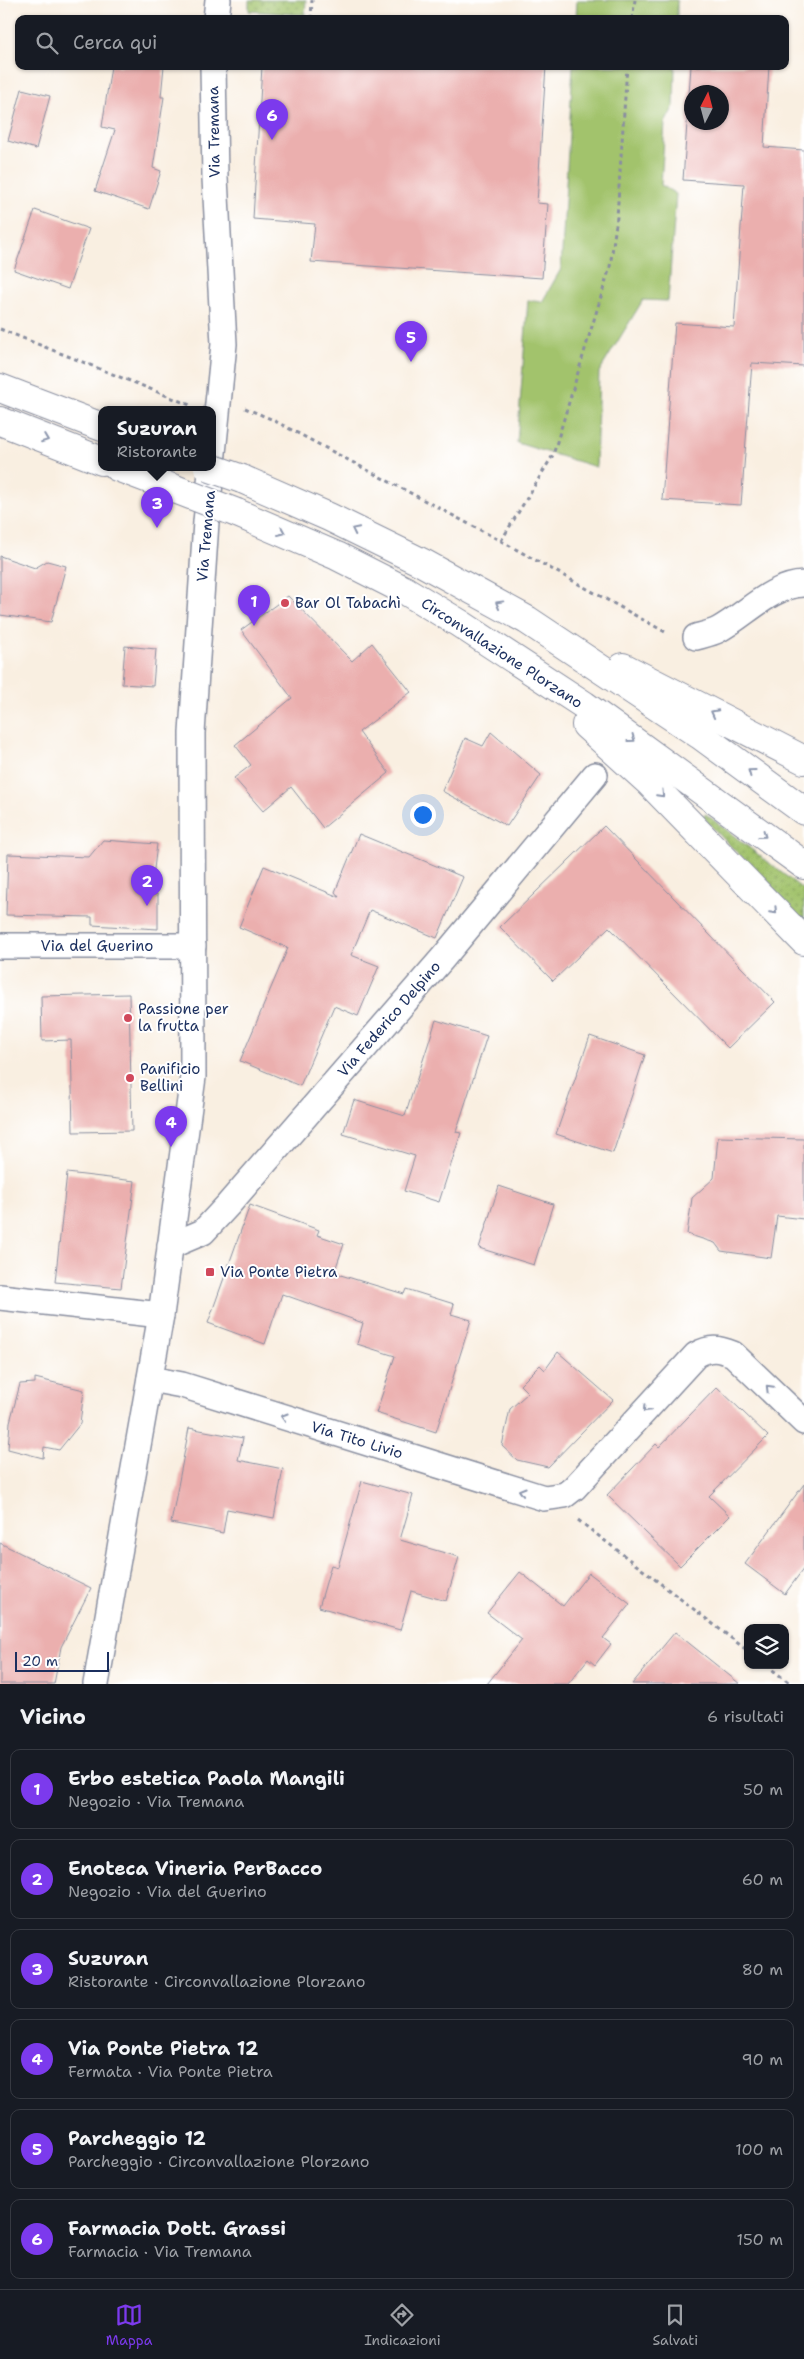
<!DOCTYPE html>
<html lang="it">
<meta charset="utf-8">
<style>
body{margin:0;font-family:"Shantell Sans",sans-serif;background:#242831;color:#f1f3f6}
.controls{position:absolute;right:15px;bottom:15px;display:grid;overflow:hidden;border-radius:10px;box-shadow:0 1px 4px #0004}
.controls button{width:45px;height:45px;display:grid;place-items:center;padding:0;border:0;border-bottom:1px solid #363941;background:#171b24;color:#f1f3f6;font:25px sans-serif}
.compass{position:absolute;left:684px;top:85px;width:45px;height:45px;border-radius:50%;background:#171b24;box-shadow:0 1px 4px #0004;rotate:6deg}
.scale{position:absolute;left:15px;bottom:12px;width:94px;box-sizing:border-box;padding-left:5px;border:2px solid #1b2f5e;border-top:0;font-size:14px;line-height:18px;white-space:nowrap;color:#1b2f5e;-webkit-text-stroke:4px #fff;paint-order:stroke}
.you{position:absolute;left:422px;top:814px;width:18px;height:18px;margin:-12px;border:4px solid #fff;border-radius:50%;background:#1a73e8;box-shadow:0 0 0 8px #1a73e833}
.badge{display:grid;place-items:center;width:32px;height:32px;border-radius:50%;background:#7c3aed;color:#fff;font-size:16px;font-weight:700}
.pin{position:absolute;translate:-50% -41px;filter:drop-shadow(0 1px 2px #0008)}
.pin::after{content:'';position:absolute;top:26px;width:18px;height:15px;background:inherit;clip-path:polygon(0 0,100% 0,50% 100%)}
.popup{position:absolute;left:98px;top:406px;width:118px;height:65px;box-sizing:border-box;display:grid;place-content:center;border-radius:10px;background:#171b24;filter:drop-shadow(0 1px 4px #0005);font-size:16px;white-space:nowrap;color:#9ea1a6}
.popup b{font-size:19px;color:#f1f3f6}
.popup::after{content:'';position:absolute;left:50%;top:100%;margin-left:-10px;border:10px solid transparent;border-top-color:#171b24}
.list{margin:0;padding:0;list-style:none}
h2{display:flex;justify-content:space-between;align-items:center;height:65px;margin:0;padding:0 20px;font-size:21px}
h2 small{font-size:16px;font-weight:400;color:#9ea1a6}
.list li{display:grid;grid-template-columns:32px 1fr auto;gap:15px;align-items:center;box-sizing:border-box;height:80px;margin:0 10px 10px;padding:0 10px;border:1px solid #363941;border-radius:10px}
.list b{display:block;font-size:19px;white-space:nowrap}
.list p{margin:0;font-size:16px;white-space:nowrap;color:#9ea1a6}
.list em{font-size:16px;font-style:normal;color:#9ea1a6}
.icon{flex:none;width:28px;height:28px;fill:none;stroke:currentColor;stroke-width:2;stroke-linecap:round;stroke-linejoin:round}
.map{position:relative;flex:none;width:804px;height:1684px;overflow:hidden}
.search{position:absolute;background:#171b24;box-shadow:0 1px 4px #0004;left:15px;right:15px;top:15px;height:55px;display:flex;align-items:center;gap:12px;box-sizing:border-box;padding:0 18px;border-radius:10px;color:#9ea1a6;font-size:19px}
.sheet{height:605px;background:#171b24}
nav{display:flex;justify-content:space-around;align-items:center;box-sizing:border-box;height:70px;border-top:1px solid #363941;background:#171b24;font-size:14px;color:#9ea1a6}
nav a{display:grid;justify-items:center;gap:2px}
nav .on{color:#7c3aed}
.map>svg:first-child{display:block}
</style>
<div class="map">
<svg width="804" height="1684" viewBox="0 0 804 1684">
<defs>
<pattern id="grass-dots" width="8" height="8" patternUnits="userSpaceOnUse" patternTransform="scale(1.25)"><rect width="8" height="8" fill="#a2c36c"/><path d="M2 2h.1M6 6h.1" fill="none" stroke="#839f5c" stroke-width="1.8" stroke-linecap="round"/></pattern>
</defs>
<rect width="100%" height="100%" fill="#fff"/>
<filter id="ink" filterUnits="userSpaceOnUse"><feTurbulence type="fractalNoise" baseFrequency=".02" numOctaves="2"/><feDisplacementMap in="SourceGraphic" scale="10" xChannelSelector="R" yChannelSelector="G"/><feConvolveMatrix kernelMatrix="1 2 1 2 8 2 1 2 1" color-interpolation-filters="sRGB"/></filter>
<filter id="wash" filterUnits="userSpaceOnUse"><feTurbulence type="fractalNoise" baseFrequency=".0096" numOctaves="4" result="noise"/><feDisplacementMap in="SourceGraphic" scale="20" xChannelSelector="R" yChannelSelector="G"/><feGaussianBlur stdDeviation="1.12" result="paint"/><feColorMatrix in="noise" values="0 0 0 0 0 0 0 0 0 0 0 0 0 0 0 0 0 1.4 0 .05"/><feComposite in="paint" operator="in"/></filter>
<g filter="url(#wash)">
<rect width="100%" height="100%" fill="#f9efe1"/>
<!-- grass -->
<g fill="url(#grass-dots)" stroke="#5e7965">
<path d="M249,0H306L305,15L249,11Z"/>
<path d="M706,814L804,890V921L709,824L703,816Z"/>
</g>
<!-- park -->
<g fill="#a2c36c" stroke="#5e7965">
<path d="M577,0H677V19H576Z"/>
<path d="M573,66H675L674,106L665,123L661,185L676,194L668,301L643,300L599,372L596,467L517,443L528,300L542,302L561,269Z"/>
</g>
<g id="blocks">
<!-- building -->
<g fill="#ebafae" fill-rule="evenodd">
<path d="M111,66H164L161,97H164L153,168L161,171L149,209L95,191L115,130L102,127Z"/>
<path d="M262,66H546L537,203L548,204L542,278L311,262L315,224L253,219Z"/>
<path d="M691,66H769L764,147L804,150V366L752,363L741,505L662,500L675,323L734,327L744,184L683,180ZM692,92H722V122H692Z"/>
<path d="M22,89L50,96L36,149L8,141Z"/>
<path d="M35,210L89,229L68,289L14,270Z"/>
<path d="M0,556L35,568L47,561L66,566L51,622L0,615Z"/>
<path d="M288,596L352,661L372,643L411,692L359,732L389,773L323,828L291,787L263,811L234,778L251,765L235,745L292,698L241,630Z"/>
<path d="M125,646L156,649L153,686L122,684Z"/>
<path d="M491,732L541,775L507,826L442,791L465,738L483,746Z"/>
<path d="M604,826L775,1002L728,1048L609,927L553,981L500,927Z"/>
<path d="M359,834L463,877L437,938L370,910L351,955L379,966L358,1016L334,1006L300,1086L240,1061L288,948L239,927L264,866L339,897L335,892Z"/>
<path d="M103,840L157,844L151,894L158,895V929L92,925V917L6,915L8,854L89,857Z"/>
<path d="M129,994L132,1131L73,1132L71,1040L42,1041L41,996Z"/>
<path d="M436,1020L487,1036L456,1132L461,1133L439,1202L404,1191L415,1156L343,1134L354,1100L405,1116Z"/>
<path d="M590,1036L645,1055L613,1153L556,1134Z"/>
<path d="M718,1137L804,1139V1219L777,1216L771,1258L721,1251L715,1243L687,1234L692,1198L714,1178Z"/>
<path d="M67,1173L135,1181L121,1288L55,1282Z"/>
<path d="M499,1186L553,1204L534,1265L479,1248Z"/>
<path d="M250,1205L319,1230L317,1235L344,1244L334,1273L404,1294L406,1289L454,1304L451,1314L471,1320L436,1432L376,1413L395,1356L357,1344L363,1323L282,1294L265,1344L208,1323Z"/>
<path d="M558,1352L613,1400L548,1467L517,1460L502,1446L510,1409L528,1393L520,1385L540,1365L545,1370Z"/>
<path d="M35,1378L84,1390L80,1424L59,1450L44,1447L43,1458L8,1449L10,1422L20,1384L35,1383Z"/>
<path d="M717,1387L768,1436L709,1496L730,1516L680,1566L607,1495L656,1444L659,1447Z"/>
<path d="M189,1428L243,1438L238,1460L283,1469L274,1518L227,1509L223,1533L171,1523Z"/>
<path d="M362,1481L413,1495L400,1540L459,1557L446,1601L411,1591L400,1630L319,1607L331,1565L338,1567Z"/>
<path d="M804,1484V1568L785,1594L745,1564Z"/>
<path d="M0,1543L91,1588L61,1647L54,1684H0Z"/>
<path d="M520,1572L563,1606L589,1573L630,1604L603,1638L611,1644L595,1665L588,1659L568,1684H487L522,1640L487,1613Z"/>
<path d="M675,1632L740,1684H632Z"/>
</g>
</g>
</g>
<g filter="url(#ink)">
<use href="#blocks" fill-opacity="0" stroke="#8a8fa0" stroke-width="1"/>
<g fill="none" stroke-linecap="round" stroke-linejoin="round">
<defs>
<g id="street">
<path d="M216,19L218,0"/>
<path d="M696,637C703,635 712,633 718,630C746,615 771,585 804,584"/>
<path d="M0,946H193"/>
<path d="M170,1246L203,1232L228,1205L442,959L595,775"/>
<path d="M0,1297L161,1315"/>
<path d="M150,1379L182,1385L544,1498L565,1495L574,1488L696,1355C710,1347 718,1348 733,1354L804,1422"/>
<path d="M96,1684L161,1315L193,1077L192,733L206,522L224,344L215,178L213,66"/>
</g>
<g id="highway">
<path d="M0,388L102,427"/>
<path d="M0,421L102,461"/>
<path d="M117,467L175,489"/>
<path d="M242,479L329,517L423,563L527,620L700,735L804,811"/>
<path d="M237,513L337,556L406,591L459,623L584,705L804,865"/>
<path d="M623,667L804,760"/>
<path d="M586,725L648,781L804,941"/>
</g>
</defs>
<!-- street casing -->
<use href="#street" stroke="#8a8fa0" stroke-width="28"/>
<!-- highway casing -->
<use href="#highway" stroke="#8a8fa0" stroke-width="30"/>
<!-- path -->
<g stroke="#8a8fa0" stroke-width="3" stroke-dasharray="4 4" stroke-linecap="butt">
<path d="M244,15L311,19"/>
<path d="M311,19L312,0"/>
<path d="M632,19L635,0"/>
<path d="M0,329L190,405"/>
<path d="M245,408L271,419L501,541L667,633"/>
<path d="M501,541L553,455L610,267L617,217L627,66"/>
<path d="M578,1520L748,1651"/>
<path d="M766,1665L791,1684"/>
</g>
<!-- street -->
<use href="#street" stroke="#fff" stroke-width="25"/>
<!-- highway -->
<use href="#highway" stroke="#fff" stroke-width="28"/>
<defs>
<g id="highway-bridge">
<path d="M208,467L242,479"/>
<path d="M175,489L237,513"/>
</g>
</defs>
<!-- highway-bridge casing -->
<use href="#highway-bridge" stroke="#8a8fa0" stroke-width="30" stroke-linecap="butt"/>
<!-- highway-bridge -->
<use href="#highway-bridge" stroke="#fff" stroke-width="28"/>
</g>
<!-- one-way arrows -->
<defs><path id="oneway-chevron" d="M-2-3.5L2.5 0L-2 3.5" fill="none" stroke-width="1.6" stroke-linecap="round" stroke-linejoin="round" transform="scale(1.25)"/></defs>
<g stroke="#8d97ae">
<use href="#oneway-chevron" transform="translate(45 439) rotate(21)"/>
<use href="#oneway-chevron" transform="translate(355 530) rotate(-154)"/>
<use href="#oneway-chevron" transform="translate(282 532) rotate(23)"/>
<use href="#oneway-chevron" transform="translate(499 604) rotate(-151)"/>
<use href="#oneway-chevron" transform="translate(714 713) rotate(-152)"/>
<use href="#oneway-chevron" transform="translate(632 739) rotate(36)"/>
<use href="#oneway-chevron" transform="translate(751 772) rotate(-144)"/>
<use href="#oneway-chevron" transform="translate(661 794) rotate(46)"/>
<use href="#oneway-chevron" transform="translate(763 835) rotate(36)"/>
<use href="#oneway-chevron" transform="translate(774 911) rotate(46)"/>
<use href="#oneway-chevron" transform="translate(769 1388) rotate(-135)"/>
<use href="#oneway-chevron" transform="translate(646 1409) rotate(133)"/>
<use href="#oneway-chevron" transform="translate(284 1417) rotate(-163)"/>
<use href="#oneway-chevron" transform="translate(522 1491) rotate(-163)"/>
</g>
</g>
<!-- markers -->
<g fill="#d1495b" stroke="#fff" stroke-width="2">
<circle cx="285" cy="603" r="5"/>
<circle cx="128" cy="1018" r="5"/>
<circle cx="130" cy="1078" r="5"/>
<rect x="205" y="1267" width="10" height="10" rx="2.5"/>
</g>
<g text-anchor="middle" stroke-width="4" stroke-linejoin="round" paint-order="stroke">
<!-- street labels -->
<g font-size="15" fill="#1b2f5e" stroke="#fff">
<text transform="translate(214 132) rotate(-91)" y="5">Via Tremana</text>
<text transform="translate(206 536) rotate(-85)" y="5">Via Tremana</text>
<text transform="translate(502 653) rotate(33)" y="5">Circonvallazione Plorzano</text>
<text x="97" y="951">Via del Guerino</text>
<text transform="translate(389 1019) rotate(-49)" y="5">Via Federico Delpino</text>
<text transform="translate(357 1440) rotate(17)" y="5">Via Tito Livio</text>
</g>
<!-- poi labels -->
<g font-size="15" fill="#1b2f5e" stroke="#fff" text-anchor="start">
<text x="295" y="608">Bar Ol Tabachì</text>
<text x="138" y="1014">Passione per<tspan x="138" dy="17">la frutta</tspan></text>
<text x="140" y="1074">Panificio<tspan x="140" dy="17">Bellini</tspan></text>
<text x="220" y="1277">Via Ponte Pietra</text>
</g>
</g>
</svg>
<div class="controls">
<button><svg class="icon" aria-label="layers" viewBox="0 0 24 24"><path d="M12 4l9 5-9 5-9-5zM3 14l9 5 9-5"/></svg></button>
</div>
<svg class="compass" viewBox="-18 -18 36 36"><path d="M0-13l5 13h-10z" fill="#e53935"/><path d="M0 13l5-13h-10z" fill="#9ea1a6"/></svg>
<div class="scale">20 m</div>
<div class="you"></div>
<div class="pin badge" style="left:254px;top:626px">1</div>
<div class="pin badge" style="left:147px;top:906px">2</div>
<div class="pin badge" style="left:157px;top:528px">3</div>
<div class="popup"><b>Suzuran</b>Ristorante</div>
<div class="pin badge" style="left:171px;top:1147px">4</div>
<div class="pin badge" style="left:411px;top:362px">5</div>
<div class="pin badge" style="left:272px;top:140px">6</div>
<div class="search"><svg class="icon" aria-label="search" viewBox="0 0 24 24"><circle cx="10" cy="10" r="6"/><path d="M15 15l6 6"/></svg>Cerca qui</div>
</div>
<section class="sheet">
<h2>Vicino<small>6 risultati</small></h2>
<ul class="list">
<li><span class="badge">1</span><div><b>Erbo estetica Paola Mangili</b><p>Negozio · Via Tremana</p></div><em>50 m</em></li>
<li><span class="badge">2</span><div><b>Enoteca Vineria PerBacco</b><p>Negozio · Via del Guerino</p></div><em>60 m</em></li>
<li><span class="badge">3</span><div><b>Suzuran</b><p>Ristorante · Circonvallazione Plorzano</p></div><em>80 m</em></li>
<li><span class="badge">4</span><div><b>Via Ponte Pietra 12</b><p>Fermata · Via Ponte Pietra</p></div><em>90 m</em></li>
<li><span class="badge">5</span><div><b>Parcheggio 12</b><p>Parcheggio · Circonvallazione Plorzano</p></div><em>100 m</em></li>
<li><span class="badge">6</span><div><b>Farmacia Dott. Grassi</b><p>Farmacia · Via Tremana</p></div><em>150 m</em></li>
</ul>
</section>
<nav>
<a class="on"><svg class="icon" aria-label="map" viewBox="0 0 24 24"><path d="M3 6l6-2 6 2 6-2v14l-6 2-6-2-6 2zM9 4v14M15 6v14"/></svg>Mappa</a>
<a><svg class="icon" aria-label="directions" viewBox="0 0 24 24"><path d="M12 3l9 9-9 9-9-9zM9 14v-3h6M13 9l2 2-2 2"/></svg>Indicazioni</a>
<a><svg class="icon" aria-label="saved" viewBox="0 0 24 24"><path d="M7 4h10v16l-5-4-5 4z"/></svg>Salvati</a>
</nav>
